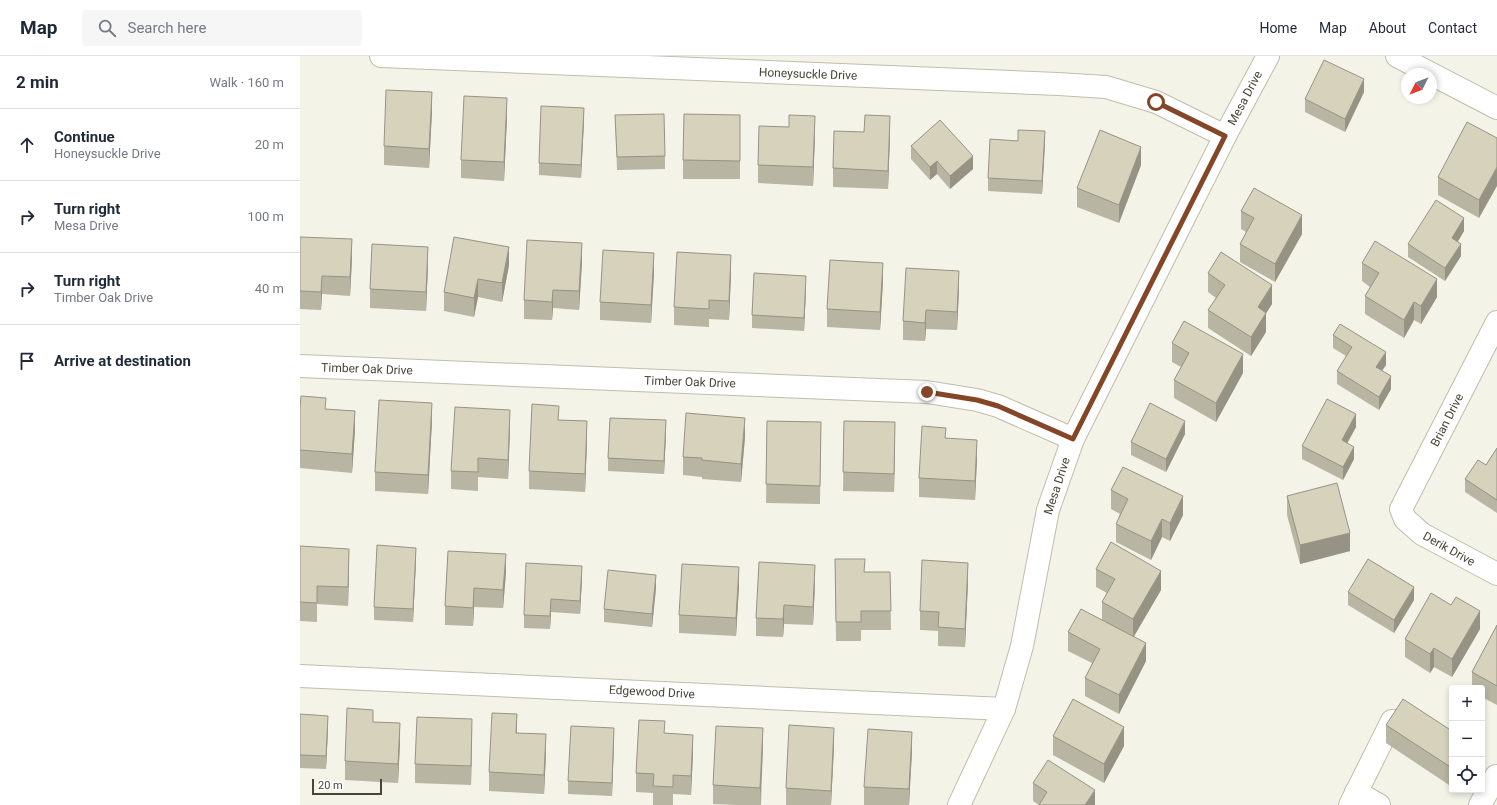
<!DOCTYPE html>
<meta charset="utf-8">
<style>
body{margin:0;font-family:Roboto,sans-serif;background:#f6f6f7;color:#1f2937}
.controls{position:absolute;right:12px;bottom:12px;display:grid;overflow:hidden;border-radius:4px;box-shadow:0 2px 6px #0003}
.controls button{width:36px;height:36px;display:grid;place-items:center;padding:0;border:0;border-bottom:1px solid #e0e1e3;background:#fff;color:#1f2937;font:20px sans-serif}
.compass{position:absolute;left:1101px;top:12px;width:36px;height:36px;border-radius:50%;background:#fff;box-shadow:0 2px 6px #0003;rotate:228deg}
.scale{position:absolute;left:12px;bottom:10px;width:70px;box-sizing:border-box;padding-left:4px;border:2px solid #484536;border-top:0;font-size:11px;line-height:14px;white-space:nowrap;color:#484536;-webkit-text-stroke:3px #fff;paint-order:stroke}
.stop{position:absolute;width:12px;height:12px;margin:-9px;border:3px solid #844627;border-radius:50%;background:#fff}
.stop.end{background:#844627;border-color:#fff;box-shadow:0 1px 4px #0008}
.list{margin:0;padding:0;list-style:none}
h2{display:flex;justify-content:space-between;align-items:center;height:52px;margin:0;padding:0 16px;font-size:17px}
h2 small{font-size:13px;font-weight:400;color:#747a83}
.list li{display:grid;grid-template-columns:26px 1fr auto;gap:12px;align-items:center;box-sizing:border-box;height:72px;padding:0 16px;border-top:1px solid #e0e1e3}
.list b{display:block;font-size:15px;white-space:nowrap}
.list p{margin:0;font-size:13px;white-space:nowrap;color:#747a83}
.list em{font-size:13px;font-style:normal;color:#747a83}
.icon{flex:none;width:22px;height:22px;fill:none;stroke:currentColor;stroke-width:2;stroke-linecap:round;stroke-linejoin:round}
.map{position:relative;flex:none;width:1197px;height:749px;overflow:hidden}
header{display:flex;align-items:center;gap:24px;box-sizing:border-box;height:56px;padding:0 20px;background:#fff;border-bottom:1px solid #e0e1e3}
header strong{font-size:19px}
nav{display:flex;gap:22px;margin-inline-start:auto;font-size:14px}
.search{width:280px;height:36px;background:#f6f6f7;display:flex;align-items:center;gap:10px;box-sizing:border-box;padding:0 14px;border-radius:4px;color:#747a83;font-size:15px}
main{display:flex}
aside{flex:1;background:#fff}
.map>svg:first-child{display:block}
</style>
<header>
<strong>Map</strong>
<div class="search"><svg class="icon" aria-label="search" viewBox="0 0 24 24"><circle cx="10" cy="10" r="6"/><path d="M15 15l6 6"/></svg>Search here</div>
<nav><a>Home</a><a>Map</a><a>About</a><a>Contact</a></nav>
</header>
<main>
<aside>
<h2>2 min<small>Walk · 160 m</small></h2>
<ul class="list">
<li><svg class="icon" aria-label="ahead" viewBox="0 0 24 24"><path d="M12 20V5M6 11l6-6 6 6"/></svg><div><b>Continue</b><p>Honeysuckle Drive</p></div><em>20 m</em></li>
<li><svg class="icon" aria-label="right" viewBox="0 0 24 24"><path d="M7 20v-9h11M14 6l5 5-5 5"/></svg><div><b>Turn right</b><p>Mesa Drive</p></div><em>100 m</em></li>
<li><svg class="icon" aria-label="right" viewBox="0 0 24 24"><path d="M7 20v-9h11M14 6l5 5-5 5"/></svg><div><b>Turn right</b><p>Timber Oak Drive</p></div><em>40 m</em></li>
<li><svg class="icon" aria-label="arrive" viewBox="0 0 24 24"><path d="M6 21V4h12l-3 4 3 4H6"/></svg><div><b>Arrive at destination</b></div></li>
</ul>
</aside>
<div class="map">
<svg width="1197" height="749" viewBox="0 0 1197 749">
<rect width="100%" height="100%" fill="#f4f3e8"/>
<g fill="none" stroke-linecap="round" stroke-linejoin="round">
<defs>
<g id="minor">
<path d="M81,0L758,28L806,31L856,46L925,80"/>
<path d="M1097,0L1197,52"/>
<path d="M1197,266L1101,453L1105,463L1122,478L1197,518"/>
<path d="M0,310L627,336L677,344L698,350L773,383"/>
<path d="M0,620L704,653"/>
<path d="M1056,736L1079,749"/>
<path d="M659,749L704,653L722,590L748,454L773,383L925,80L968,0"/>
<path d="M1050,749L1092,665"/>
<path d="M1180,749L1196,720"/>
</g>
</defs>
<!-- minor casing -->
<use href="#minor" stroke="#c0bdaa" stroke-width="24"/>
<!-- minor -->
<use href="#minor" stroke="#fff" stroke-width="22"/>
</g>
<!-- wall -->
<g fill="#b8b5a2">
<path d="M1064,36L1045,76L1005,56V43Z"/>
<path d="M132,55L129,112L84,109V90Z"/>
<path d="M315,59L365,100V113L317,114Z"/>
<path d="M440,59V123H383V104Z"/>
<path d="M207,61L204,125L161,122V104Z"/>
<path d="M284,65L281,122L239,119V107Z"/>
<path d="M564,76L590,79L588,133L533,131V112Z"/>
<path d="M515,79L513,130L458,127V109Z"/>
<path d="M1197,82L1179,162L1138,139V121Z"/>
<path d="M718,85L745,88L742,138L688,135V122Z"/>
<path d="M611,90L673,113L650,133L637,118L630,124L611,103Z"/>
<path d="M841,109L819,167L777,151V132Z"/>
<path d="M941,155L1002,178L975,226L940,206V188L946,176L941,173Z"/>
<path d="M1164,175L1158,185L1161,200L1145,225L1108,201V188Z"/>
<path d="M0,181L52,202L50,240L22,238L21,254L0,253Z"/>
<path d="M282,206L279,254L253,252L252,264L224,263V244Z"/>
<path d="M1062,207L1137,241L1121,268L1114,264L1104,282L1065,258V240L1070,231L1062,225Z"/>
<path d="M209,209L202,246L178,241L174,261L144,255V236Z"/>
<path d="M128,210L126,255L70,252V233Z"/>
<path d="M354,216L351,267L300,264V246Z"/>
<path d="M908,217L972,248L966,257V276L951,300L908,272V254L916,242L908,236Z"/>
<path d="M431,218L429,264L409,263V271L374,269V251Z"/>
<path d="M583,226L580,274L527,271V253Z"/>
<path d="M506,233L504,275L452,272V259Z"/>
<path d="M659,233L657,274L626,273L625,285L603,284V265Z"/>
<path d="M1033,279L1086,309L1082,314L1091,333L1079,354L1037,328V315L1046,300L1033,292Z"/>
<path d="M872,287L943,317L916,366L874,342V324L881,311L872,306Z"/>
<path d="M0,352L26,353L55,374L52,417L0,412Z"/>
<path d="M259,364L287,384L285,436L229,433V415Z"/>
<path d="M132,365L128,438L75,435V416Z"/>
<path d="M467,365L521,366L520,448L466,447Z"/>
<path d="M544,365L595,385L594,436L543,435Z"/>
<path d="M1056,371L1047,387L1054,403L1043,424L1002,403V390Z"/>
<path d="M210,373L208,423L178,421V435L151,433V415Z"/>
<path d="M366,377L364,418L308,415V402Z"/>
<path d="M885,378L866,416L831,399V386Z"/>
<path d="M445,381L441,426L402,423V421L383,419V401Z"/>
<path d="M646,382L677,402L675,444L619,441V422Z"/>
<path d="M1197,392V457L1165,436V423L1186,409Z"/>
<path d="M811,434L883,459L870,485L862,481L851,504L816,486V468L820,458L811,453Z"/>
<path d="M987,440L1050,495L1000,508L987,459Z"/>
<path d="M0,490L49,512L48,550L17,548V566L0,565Z"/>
<path d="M148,495L206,516L203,552L174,551L173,570L145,569V550Z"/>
<path d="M535,503L565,516H590L591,574H561V585H536Z"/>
<path d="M116,504L113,566L74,564V551Z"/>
<path d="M796,513L861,534L834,580L846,605L819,658L785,640V622L792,607L768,595V576L802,564V546L807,537L796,531Z"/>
<path d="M282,523L280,558L251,556L250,573L224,572V559Z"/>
<path d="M668,526L665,591L638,590V575L620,574V555Z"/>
<path d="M515,528L513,569L484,568L483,581L456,580V562Z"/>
<path d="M439,530L436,580L379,577V559Z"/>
<path d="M356,532L352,571L304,566V553Z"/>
<path d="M1048,536L1114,544L1094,577L1048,549Z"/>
<path d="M1197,569V649L1182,641V632H1172V616Z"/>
<path d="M1180,573L1152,621L1134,611L1130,617L1105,601V583Z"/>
<path d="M0,658L28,673L26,713L0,712Z"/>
<path d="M73,666L100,686L98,727L45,724V705Z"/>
<path d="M1086,669L1152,675V731L1086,687Z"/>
<path d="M217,677L246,697L244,738L189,735V716Z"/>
<path d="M365,677L393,697L391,739L373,738V749H353V737L336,736V717Z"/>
<path d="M753,680L824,690L804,727L753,699Z"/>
<path d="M172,681L171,729L115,727V708Z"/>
<path d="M314,685L312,740L268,738V725Z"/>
<path d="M463,691L461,749H437L413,748V729Z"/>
<path d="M534,691L531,749H486V732Z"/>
<path d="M612,695L609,749H564V731Z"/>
<path d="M733,727L795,749H739L733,745Z"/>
</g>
<!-- shaded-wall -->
<g fill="#969384">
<path d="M1064,23V36L1045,76V63Z"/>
<path d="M132,36V55L129,112V93Z"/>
<path d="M207,42V61L204,125V106Z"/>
<path d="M284,52V65L281,122V109Z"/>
<path d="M515,60V79L513,130V111Z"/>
<path d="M590,60V79L588,133V115Z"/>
<path d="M745,75V88L742,138V125Z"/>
<path d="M841,91V109L819,167V149Z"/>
<path d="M673,100V113L650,133V120Z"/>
<path d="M637,105V118L630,124V111Z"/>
<path d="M1197,111V130L1179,162V144Z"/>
<path d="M1002,159V178L975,226V208Z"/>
<path d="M1164,162V175L1152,195V182Z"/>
<path d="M52,183V202L50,240V221Z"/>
<path d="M282,187V206L279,254V235Z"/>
<path d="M1161,188V200L1145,225V212Z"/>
<path d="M128,191V210L126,255V236Z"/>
<path d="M209,191V209L202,246V227Z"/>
<path d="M354,197V216L351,267V249Z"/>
<path d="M431,199V218L429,264V245Z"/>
<path d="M583,207V226L580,274V256Z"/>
<path d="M659,215V233L657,274V256Z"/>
<path d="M22,220V238L21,254V236Z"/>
<path d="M506,220V233L504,275V262Z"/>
<path d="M178,223V241L174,261V242Z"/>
<path d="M1137,223V241L1121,268V250Z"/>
<path d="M972,229V248L958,270V251Z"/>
<path d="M253,234V252L252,264V246Z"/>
<path d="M1114,246V264L1104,282V264Z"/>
<path d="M626,254V273L625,285V267Z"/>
<path d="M966,257V276L951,300V281Z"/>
<path d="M1086,296V309L1076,324V311Z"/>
<path d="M943,298V317L916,366V347Z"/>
<path d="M1091,320V333L1079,354V341Z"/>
<path d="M132,347V365L128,438V419Z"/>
<path d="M210,354V373L208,423V404Z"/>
<path d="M55,355V374L52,417V398Z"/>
<path d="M1056,358V371L1042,397V384Z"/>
<path d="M445,362V381L441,426V408Z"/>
<path d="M366,364V377L364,418V405Z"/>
<path d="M287,365V384L285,436V418Z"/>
<path d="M885,365V378L866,416V403Z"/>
<path d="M595,366V385L594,436V418Z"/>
<path d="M677,384V402L675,444V425Z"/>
<path d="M1054,391V403L1043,424V411Z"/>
<path d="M883,440V459L870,485V467Z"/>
<path d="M862,463V481L851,504V485Z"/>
<path d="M1050,477V495L1000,508V489Z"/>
<path d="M116,492V504L113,566V553Z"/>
<path d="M49,493V512L48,550V531Z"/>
<path d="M206,498V516L203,552V534Z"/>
<path d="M668,507V526L665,591V573Z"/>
<path d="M515,509V528L513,569V551Z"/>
<path d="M282,510V523L280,558V545Z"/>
<path d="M439,511V530L436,580V562Z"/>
<path d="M861,515V534L833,582V563Z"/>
<path d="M356,519V532L352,571V558Z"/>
<path d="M1114,531V544L1094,577V564Z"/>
<path d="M174,532V551L173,570V552Z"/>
<path d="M251,543V556L250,573V560Z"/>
<path d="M484,549V568L483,581V563Z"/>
<path d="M1180,555V573L1152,621V603Z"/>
<path d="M846,587V605L819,658V639Z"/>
<path d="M1134,592V611L1130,617V598Z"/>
<path d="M217,658V677H216Z"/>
<path d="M28,660V673L26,713V700Z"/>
<path d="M172,663V681L171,729V710Z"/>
<path d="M100,667V686L98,727V708Z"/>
<path d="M824,671V690L804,727V708Z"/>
<path d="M314,672V685L312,740V727Z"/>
<path d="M463,672V691L460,749V732Z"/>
<path d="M534,672V691L531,749V735Z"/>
<path d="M612,676V695L609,749V733Z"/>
<path d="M246,678V697L244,738V719Z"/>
<path d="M393,679V697L391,739V720Z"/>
<path d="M795,734V749H785Z"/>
</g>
<!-- building -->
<g fill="#d6d2bc" stroke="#969384">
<path d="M1024,4L1064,23L1045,63L1005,43Z"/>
<path d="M86,34L132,36L129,93L84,90Z"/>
<path d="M164,40L207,42L204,106L161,104Z"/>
<path d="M241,50L284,52L281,109L239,107Z"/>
<path d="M364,58L365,100L317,101L315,59Z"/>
<path d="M384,58L440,59V105L383,104Z"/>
<path d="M489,59L515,60L513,111L458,109L459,70L489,71Z"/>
<path d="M565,59L590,60L588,115L533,112L534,75L564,76Z"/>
<path d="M640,64L673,100L650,120L637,105L630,111L611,90Z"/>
<path d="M1167,66L1197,82V111L1179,144L1138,121Z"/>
<path d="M718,74L745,75L742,125L688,122L690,83L718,85Z"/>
<path d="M800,74L841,91L819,149L777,132Z"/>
<path d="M954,132L1002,159L975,208L940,188L954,162L941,155Z"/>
<path d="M1136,144L1164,162L1152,182L1161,188L1145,212L1108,188Z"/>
<path d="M0,181L52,183L50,221L22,220L21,236L0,235Z"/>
<path d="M154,181L209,191L202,227L178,223L174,242L144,236Z"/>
<path d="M227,184L282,187L279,235L253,234L252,246L224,244Z"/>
<path d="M1075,185L1137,223L1121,250L1114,246L1104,264L1065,240L1079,217L1062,207Z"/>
<path d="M72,188L128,191L126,236L70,233Z"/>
<path d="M303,194L354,197L351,249L300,246Z"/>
<path d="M377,196L431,199L429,245L409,244V253L374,251Z"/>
<path d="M921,196L972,229L958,251L966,257L951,281L908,254L925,229L908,217Z"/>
<path d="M530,204L583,207L580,256L527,253Z"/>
<path d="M606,212L659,215L657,256L626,254L625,267L603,265Z"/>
<path d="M454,217L506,220L504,262L452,259Z"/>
<path d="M884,265L943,298L916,347L874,324L889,297L872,287Z"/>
<path d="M1040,268L1086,296L1076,311L1091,320L1079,341L1037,315L1052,291L1033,279Z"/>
<path d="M1,340L26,342L25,353L55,355L52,398L0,394V352Z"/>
<path d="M1027,343L1056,358L1042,384L1054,391L1043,411L1002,390Z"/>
<path d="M79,344L132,347L128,419L75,416Z"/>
<path d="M850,347L885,365L866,403L831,386Z"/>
<path d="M232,348L259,350L258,364L287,365L285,418L229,415Z"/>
<path d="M155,351L210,354L208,404L178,402V416L151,415Z"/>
<path d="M386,357L445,362L441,408L402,404V402L383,401Z"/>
<path d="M310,362L366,364L364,405L308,402Z"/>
<path d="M467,365L521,366L520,430L466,428Z"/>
<path d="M544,365L595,366L594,418L543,416Z"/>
<path d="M622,370L646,372L645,382L677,384L675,425L619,422Z"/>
<path d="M1197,392V444L1165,423L1178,404L1186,409Z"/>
<path d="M823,411L883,440L870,467L862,463L851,485L816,468L828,443L811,434Z"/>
<path d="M1037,427L1050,477L1000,489L987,440Z"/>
<path d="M811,486L861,515L833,563L802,546L815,523L796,513Z"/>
<path d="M77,489L116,492L113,553L74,551Z"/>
<path d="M0,490L49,493L48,531L17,530V547L0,546Z"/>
<path d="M148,495L206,498L203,534L174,532L173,552L145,550Z"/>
<path d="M535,503H565L564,516H590L591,555H561V566H536Z"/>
<path d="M1068,503L1114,531L1094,564L1048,536Z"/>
<path d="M622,504L668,507L665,573L638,571L639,556L620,555Z"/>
<path d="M459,506L515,509L513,551L484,549L483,563L456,562Z"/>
<path d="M226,507L282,510L280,545L251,543L250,560L224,559Z"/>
<path d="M382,508L439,511L436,562L379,559Z"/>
<path d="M308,514L356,519L352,558L304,553Z"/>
<path d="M1131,537L1151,549L1156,541L1180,555L1152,603L1134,592L1130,598L1105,583Z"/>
<path d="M781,553L846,587L819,639L785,622L800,593L768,576Z"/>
<path d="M1197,569V630L1172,616Z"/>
<path d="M773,643L824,671L804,708L753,680Z"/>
<path d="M1103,643L1152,675V712L1086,669Z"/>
<path d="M47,652L73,654V666L100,667L98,708L45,705Z"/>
<path d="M192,657L217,658L216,677L246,678L244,719L189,716Z"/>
<path d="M0,658L28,660L26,700L0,699Z"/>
<path d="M117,661L172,663L171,710L115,708Z"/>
<path d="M339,664L365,665L364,677L393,679L391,720L373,719V731L353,730L354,718L336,717Z"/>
<path d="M489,669L534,672L531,735L486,732Z"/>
<path d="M271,670L314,672L312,727L268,725Z"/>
<path d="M416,670L463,672L460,732L413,729Z"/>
<path d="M568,673L612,676L609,733L564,731Z"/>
<path d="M748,704L795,734L785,749H739L747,736L733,727Z"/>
</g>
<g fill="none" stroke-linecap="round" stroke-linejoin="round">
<!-- route -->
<path stroke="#844627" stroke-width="5" d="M627,336L677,344L698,350L773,383L925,80L856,46"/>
</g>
<g text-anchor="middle" stroke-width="3" stroke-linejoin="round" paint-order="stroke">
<!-- street labels -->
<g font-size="12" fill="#484536" stroke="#fff">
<text transform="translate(508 18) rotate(2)" y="4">Honeysuckle Drive</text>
<text transform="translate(945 42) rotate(-62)" y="4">Mesa Drive</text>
<text transform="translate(67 313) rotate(2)" y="4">Timber Oak Drive</text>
<text transform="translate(390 326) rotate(2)" y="4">Timber Oak Drive</text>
<text transform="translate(1147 364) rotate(-63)" y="4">Brian Drive</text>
<text transform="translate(757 430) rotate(-72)" y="4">Mesa Drive</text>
<text transform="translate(1149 493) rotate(29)" y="4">Derik Drive</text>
<text transform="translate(352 636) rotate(3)" y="4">Edgewood Drive</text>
</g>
</g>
</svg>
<div class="controls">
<button>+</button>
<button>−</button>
<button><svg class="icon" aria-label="locate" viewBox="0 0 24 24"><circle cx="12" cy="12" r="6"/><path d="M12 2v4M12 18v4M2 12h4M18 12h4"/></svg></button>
</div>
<svg class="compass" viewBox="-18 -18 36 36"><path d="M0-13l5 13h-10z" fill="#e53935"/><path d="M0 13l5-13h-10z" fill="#747a83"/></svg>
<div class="scale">20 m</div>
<div class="stop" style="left:856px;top:46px"></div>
<div class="stop end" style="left:627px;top:336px"></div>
</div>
</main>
